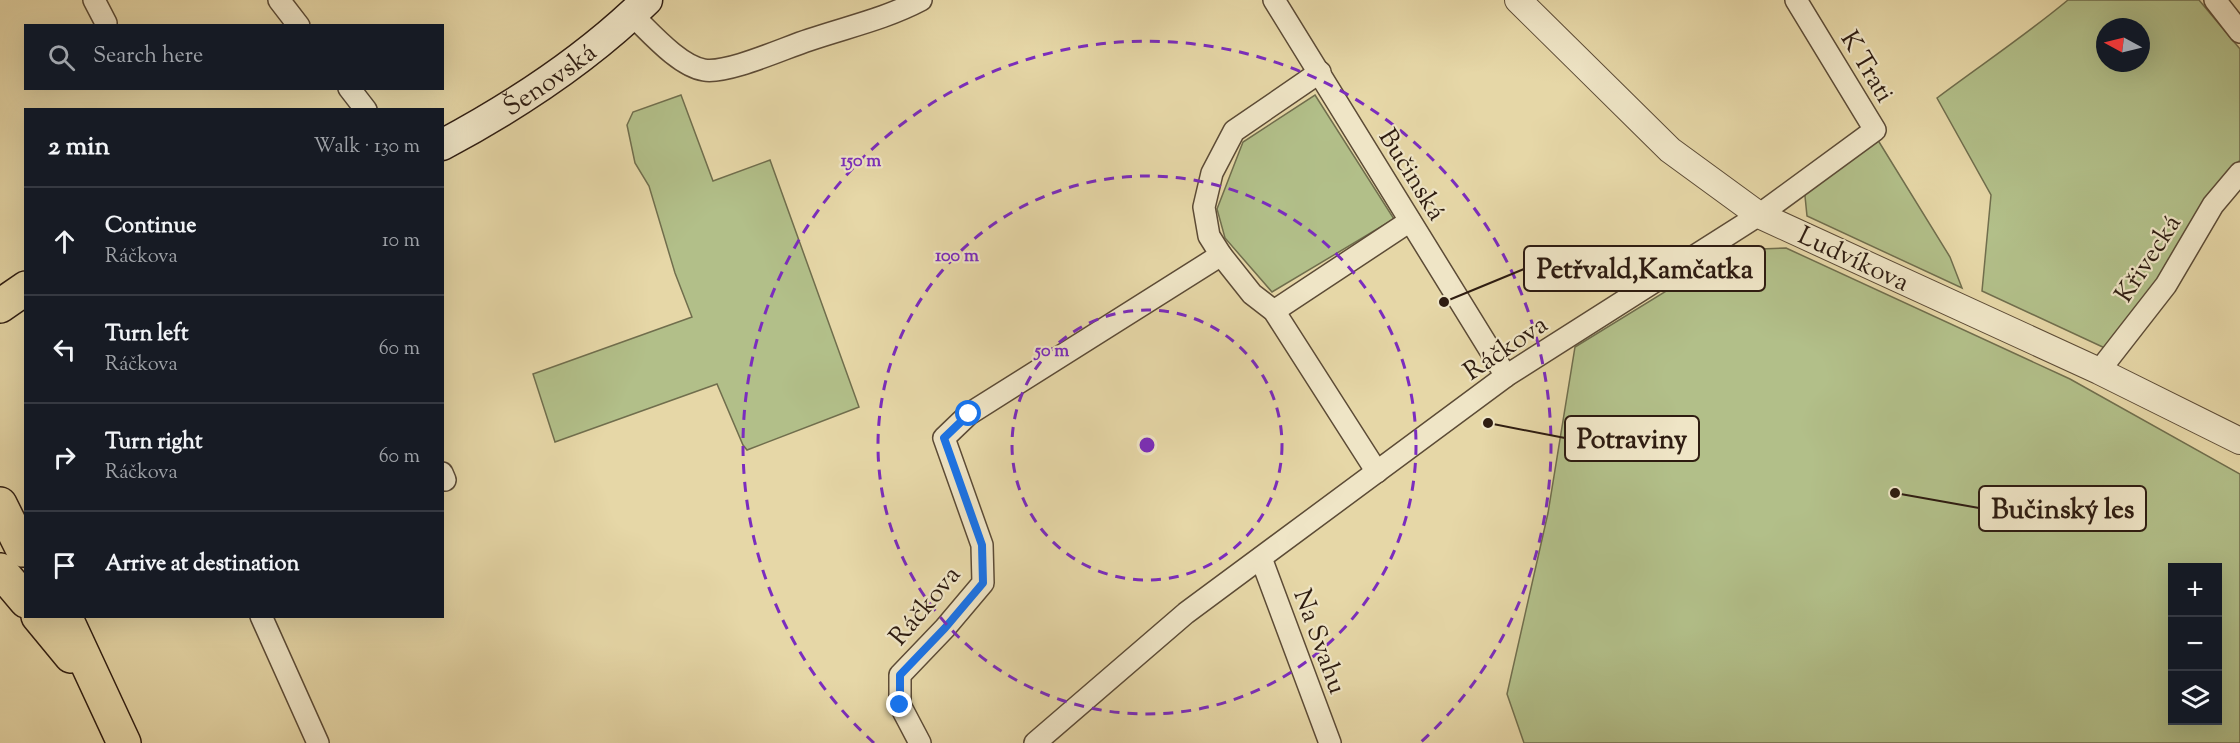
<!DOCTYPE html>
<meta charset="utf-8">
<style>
body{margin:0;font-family:"Sorts Mill Goudy",serif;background:#242831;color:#f1f3f6}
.controls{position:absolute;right:18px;bottom:18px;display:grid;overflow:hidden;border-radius:0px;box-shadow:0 6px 24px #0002}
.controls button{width:54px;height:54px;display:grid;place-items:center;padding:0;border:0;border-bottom:2px solid #363941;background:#171b24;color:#f1f3f6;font:30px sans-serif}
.compass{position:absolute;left:2096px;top:18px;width:54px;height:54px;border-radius:50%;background:#171b24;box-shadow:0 6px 24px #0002;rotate:277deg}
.stop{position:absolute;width:18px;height:18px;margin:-14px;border:4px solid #1a73e8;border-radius:50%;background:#fff}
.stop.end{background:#1a73e8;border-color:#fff;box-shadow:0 2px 6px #0008}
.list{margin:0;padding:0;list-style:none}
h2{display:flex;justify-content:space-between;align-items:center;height:78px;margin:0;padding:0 24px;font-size:26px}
h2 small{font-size:20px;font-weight:400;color:#9ea1a6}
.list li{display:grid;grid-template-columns:39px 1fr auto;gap:18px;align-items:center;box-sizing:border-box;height:108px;padding:0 24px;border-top:2px solid #363941}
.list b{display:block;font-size:22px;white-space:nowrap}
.list p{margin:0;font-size:20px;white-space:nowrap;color:#9ea1a6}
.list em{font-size:20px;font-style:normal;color:#9ea1a6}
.icon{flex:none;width:33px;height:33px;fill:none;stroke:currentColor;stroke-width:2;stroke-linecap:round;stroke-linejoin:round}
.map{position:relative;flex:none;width:2240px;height:743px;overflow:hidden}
.search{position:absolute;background:#171b24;box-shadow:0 6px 24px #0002;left:24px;top:24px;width:420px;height:66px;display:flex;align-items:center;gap:15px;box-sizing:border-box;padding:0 21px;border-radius:0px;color:#9ea1a6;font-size:22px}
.panel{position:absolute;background:#171b24;box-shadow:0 6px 24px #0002;left:24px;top:108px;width:420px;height:510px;border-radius:0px}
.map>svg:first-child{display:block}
</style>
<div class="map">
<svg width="2240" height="743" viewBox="0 0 2240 743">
<rect width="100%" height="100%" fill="#e6d7a7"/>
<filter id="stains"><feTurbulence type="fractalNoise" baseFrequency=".00333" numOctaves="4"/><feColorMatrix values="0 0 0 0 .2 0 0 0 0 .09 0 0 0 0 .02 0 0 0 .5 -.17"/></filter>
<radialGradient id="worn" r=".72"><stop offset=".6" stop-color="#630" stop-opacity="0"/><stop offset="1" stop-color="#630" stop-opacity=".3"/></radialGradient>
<!-- green -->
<g fill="#b2bf89" stroke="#706e4d" stroke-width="1.5" fill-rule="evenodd">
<path d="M2068,0H2199L2240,49V160L2205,201L2162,276L2107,349L1982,291L1991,195L1937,98C1981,65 2026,35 2068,0ZM2105,27H2141V63H2105Z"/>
<path d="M681,95L713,181L770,160L859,407L747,450L743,445L717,384L555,442L533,374L692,317L675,273L649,186L635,163L627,125L633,112Z"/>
<path d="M1315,95L1394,219L1272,292L1225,238L1217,209L1243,142Z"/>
<path d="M1876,137L1950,257L1962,288L1807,216L1804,186Z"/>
<path d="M1786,248L2070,379L2240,474V743H1524L1507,694L1548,513L1575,347L1733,250ZM2172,568H2218V720H2172Z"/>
</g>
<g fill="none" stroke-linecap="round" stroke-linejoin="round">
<defs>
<g id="minor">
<path d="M94,0L106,23"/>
<path d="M279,0L299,26"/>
<path d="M1274,0L1506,376"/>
<path d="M2215,0L2240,32"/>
<path d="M632,15C650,32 679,66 704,70C728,74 784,48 809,40C847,27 885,19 921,0"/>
<path d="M349,88L366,110"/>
<path d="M1221,255L1252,294L1274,311L1377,472"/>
<path d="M1274,311L1410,221"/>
<path d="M2099,371L2166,285L2213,205L2240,173"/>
<path d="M442,473L445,480"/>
<path d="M1261,558L1330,743"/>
<path d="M261,616L318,743"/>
<path d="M920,743L900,705V675L945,628L983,583L982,545L944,438L969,414L1221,255L1209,236L1204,207L1212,173L1234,131L1320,72"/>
<path d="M1035,743L1186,613L1506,376L1759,215L1875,130L1796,0"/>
</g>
<path id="tertiary" d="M1518,0L1670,150L1759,215L2099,371L2240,441"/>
<g id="secondary">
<path id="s1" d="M442,145C515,106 588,58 647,0"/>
</g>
<g id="primary">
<path d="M0,306L26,288"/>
<path d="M0,504L23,550"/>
<path d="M0,570L26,601"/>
<path d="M38,616L71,656"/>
<path d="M65,616L124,743"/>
</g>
</defs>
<!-- minor casing -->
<use href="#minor" stroke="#5c4b36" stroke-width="24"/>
<!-- tertiary casing -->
<use href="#tertiary" stroke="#5c4b36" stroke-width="28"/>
<!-- secondary casing -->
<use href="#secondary" stroke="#2e1c11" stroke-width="33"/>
<!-- primary casing -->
<use href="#primary" stroke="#2e1c11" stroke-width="36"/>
<!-- minor -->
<use href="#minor" stroke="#efe5c6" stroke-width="21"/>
<!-- tertiary -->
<use href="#tertiary" stroke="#efe5c6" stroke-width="26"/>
<!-- secondary -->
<use href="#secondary" stroke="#efe5c6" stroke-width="30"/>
<!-- primary -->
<use href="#primary" stroke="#e6d7a7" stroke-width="33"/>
</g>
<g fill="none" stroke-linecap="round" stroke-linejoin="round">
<!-- route -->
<path stroke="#1a73e8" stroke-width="8" d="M900,705V675L945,628L983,583L982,545L944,438L969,414"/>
</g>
<!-- distance rings -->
<g fill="none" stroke="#7b2cbf" stroke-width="3" stroke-dasharray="10 8">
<circle cx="1147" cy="445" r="135"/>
<circle cx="1147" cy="445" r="269"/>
<path d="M874 743A404 404 0 1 1 1420 743"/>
</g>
<g text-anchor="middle" stroke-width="4.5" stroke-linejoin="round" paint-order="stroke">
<!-- street labels -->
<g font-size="26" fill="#2e1c11" stroke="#efe5c6">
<text transform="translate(1868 66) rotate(59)" y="9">K Trati</text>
<text dy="9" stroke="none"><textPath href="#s1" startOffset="126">Šenovská</textPath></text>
<text transform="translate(1413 174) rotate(58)" y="9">Bučinská</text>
<text transform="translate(1854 258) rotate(25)" y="9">Ludvíkova</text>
<text transform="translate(2147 258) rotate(-57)" y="9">Křivecká</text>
<text transform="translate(1505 347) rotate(-34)" y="9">Ráčkova</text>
<text transform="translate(924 605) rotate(-50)" y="9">Ráčkova</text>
<text transform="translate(1321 641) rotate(70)" y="9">Na Svahu</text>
</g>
</g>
<circle cx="1147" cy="445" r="9" fill="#7b2cbf" stroke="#efe5c6" stroke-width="3"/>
<g font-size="18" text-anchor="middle" font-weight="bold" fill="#7b2cbf" stroke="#efe5c6" stroke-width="4.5" stroke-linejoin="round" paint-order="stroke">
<text x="861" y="166">150 m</text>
<text x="957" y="261">100 m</text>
<text x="1052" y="356">50 m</text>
</g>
<!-- callouts -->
<path fill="none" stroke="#2e1c11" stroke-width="2" d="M1444 302L1524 269M1488 423L1565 438M1895 493L1979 508"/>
<g fill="#2e1c11" stroke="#efe5c6" stroke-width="2">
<circle cx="1444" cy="302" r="6"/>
<circle cx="1488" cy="423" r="6"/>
<circle cx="1895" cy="493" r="6"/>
</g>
<g fill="#efe5c6" stroke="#2e1c11" stroke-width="2">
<rect x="1524" y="246" width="241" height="45" rx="6"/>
<rect x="1565" y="416" width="134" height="45" rx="6"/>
<rect x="1979" y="486" width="167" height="45" rx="6"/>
</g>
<g font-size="27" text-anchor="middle" font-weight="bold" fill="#2e1c11">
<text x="1645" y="278">Petřvald,Kamčatka</text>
<text x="1632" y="448">Potraviny</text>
<text x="2063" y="518">Bučinský les</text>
</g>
<rect width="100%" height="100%" filter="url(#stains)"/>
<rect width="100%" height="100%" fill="url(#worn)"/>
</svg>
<div class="controls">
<button>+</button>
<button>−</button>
<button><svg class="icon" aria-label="layers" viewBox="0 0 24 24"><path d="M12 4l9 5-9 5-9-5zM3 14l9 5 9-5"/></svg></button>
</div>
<svg class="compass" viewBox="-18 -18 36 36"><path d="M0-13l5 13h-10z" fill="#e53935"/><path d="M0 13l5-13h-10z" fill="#9ea1a6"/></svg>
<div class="stop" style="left:969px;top:414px"></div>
<div class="stop end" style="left:900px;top:705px"></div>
<div class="search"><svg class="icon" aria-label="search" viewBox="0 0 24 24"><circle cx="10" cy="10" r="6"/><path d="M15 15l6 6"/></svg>Search here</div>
<section class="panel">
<h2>2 min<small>Walk · 130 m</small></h2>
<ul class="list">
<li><svg class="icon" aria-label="ahead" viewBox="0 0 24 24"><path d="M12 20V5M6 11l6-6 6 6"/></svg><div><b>Continue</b><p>Ráčkova</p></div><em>10 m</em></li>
<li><svg class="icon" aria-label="left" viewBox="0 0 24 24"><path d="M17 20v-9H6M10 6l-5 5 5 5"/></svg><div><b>Turn left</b><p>Ráčkova</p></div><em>60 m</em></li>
<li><svg class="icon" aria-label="right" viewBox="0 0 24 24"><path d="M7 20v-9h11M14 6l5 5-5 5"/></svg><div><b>Turn right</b><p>Ráčkova</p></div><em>60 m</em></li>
<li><svg class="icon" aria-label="arrive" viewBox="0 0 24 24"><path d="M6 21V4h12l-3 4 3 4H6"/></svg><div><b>Arrive at destination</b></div></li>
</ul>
</section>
</div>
